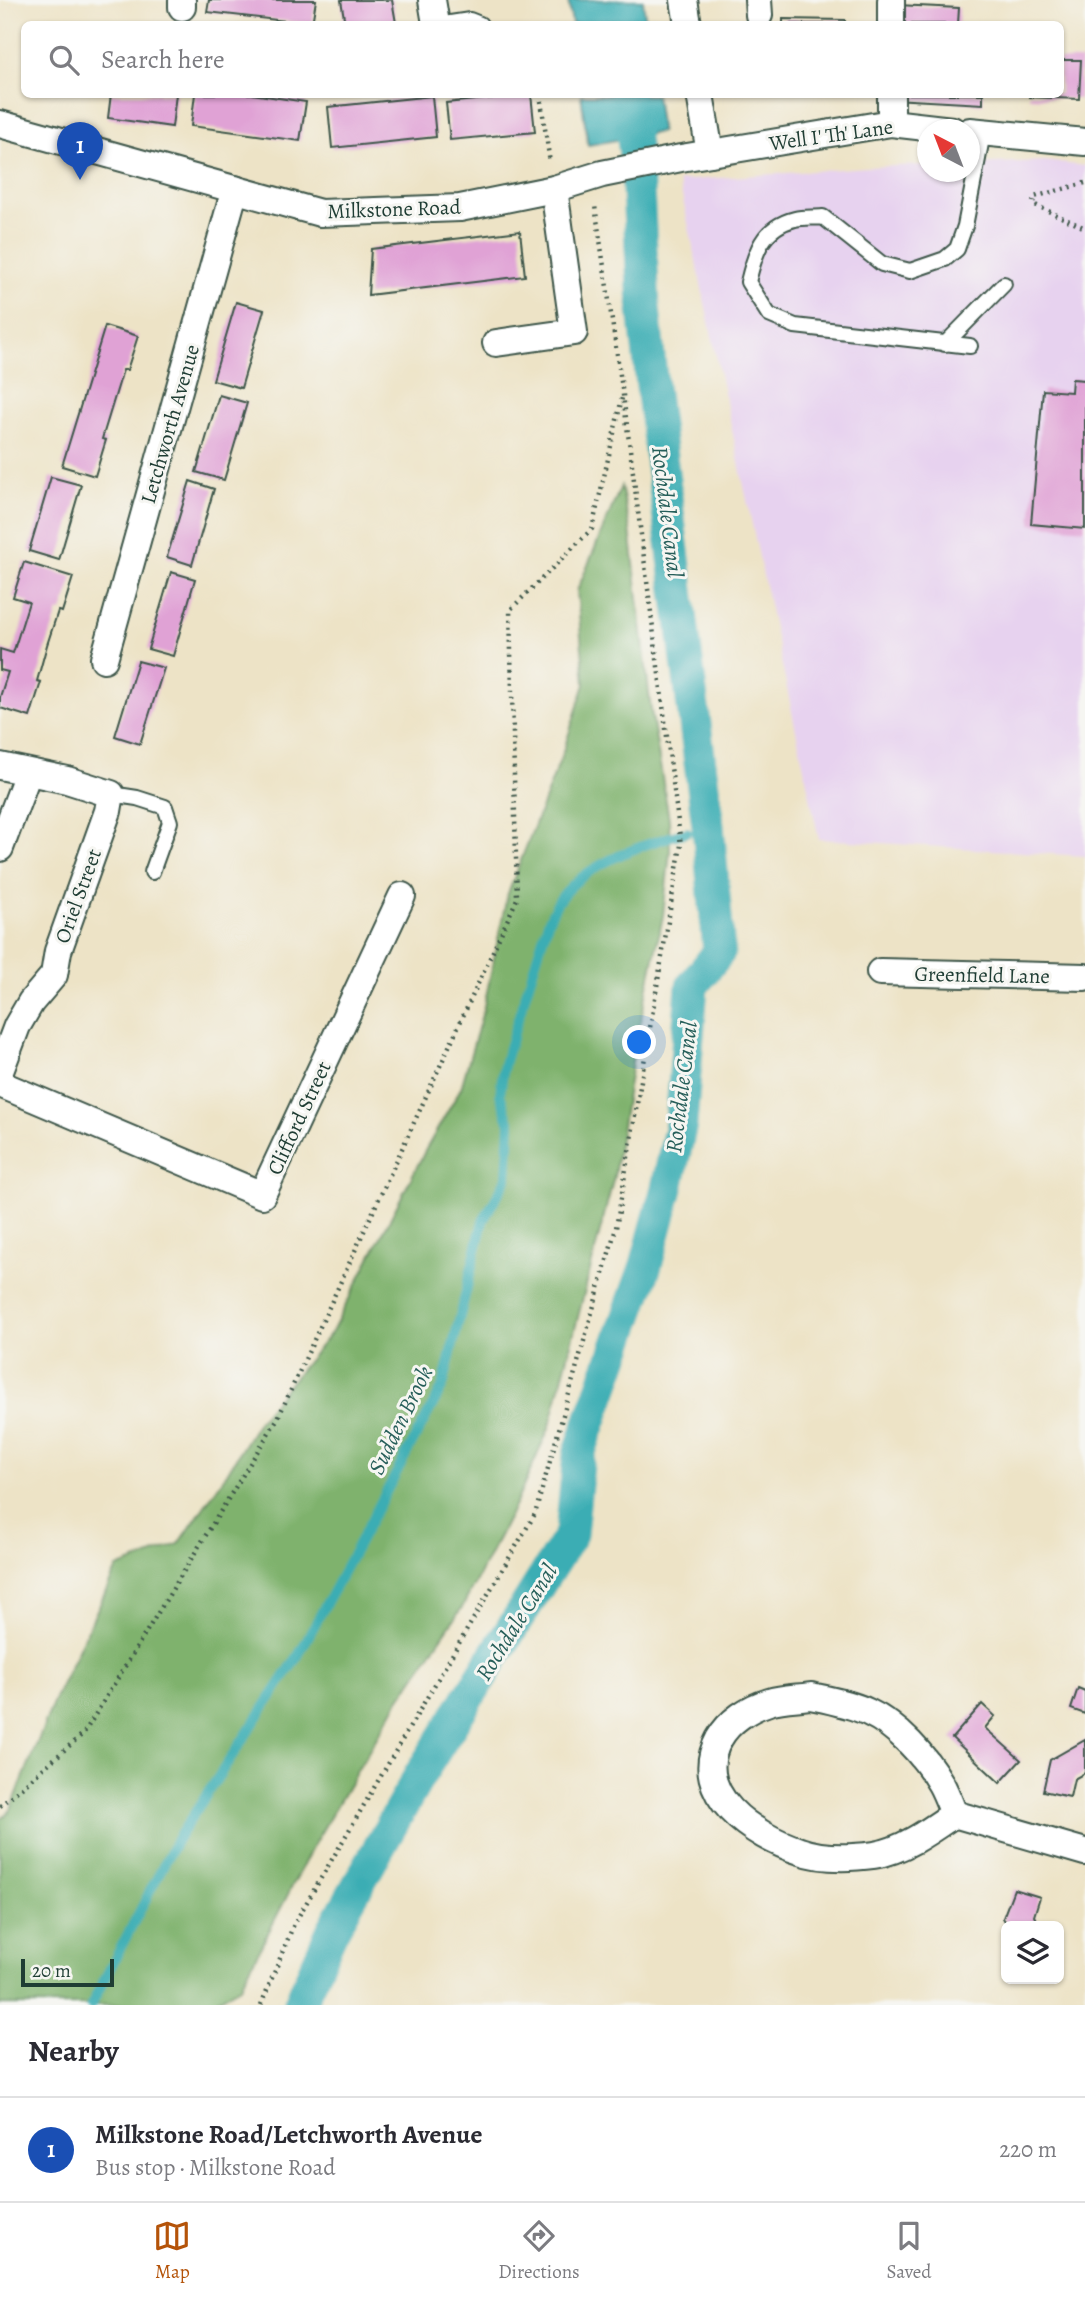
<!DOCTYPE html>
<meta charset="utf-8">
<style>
body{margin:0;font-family:Alegreya,serif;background:#f7f7f7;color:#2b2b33}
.controls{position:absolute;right:21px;bottom:21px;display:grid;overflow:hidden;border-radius:10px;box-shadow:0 2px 5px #0004}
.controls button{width:63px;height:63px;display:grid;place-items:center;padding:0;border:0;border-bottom:2px solid #e1e1e2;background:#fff;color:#2b2b33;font:35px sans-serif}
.compass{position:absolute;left:917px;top:119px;width:63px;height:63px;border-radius:50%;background:#fff;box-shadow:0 2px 5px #0004;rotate:318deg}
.scale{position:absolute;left:21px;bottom:18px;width:93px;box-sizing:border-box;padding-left:7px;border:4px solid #1f3d34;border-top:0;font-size:19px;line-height:24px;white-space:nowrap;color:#1f3d34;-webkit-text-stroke:5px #f6f6f2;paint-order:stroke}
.you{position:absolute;left:640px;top:1043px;width:24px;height:24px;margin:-18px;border:5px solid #fff;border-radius:50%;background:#1a73e8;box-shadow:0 0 0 10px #1a73e833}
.badge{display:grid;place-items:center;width:46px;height:46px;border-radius:50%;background:#b45309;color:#fff;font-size:23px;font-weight:700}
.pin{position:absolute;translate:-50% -58px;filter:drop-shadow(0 2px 4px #0008)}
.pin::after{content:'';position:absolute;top:37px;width:24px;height:21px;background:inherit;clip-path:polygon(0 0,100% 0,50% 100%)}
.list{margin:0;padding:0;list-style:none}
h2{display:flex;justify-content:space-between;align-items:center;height:91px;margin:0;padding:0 28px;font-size:30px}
h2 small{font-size:23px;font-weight:400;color:#7c7c81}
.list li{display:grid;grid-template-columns:46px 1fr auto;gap:21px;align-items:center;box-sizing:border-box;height:105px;padding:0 28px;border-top:2px solid #e1e1e2}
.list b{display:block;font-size:26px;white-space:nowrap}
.list p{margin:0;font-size:23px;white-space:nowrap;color:#7c7c81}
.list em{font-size:23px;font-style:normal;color:#7c7c81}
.icon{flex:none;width:38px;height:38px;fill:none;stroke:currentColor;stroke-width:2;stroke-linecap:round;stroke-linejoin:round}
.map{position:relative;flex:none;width:1085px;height:2005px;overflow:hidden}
.search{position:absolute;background:#fff;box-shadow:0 2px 5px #0004;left:21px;right:21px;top:21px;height:77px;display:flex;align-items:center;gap:18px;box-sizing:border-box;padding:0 24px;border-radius:10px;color:#7c7c81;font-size:26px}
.sheet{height:196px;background:#fff}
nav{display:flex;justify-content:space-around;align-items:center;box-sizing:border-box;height:98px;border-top:2px solid #e1e1e2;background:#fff;font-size:19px;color:#7c7c81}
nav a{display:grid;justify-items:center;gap:4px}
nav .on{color:#b45309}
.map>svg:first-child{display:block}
</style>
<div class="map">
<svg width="1085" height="2005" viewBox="0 0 1085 2005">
<rect width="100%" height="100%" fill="#f6f6f2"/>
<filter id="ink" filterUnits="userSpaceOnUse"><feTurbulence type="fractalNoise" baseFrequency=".0143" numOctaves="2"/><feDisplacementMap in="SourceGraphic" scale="14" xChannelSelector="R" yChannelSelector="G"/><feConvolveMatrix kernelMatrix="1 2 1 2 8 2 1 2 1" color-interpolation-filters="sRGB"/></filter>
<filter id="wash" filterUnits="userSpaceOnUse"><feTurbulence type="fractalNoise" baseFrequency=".00686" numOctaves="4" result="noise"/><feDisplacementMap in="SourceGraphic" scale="28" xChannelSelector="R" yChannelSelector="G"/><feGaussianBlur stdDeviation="1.57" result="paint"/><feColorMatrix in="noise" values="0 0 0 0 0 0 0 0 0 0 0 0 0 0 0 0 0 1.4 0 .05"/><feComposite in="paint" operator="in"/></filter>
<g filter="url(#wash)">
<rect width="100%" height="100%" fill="#ede3c6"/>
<!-- built -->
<path fill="#e7d2ef" d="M1045,161L1085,166V856L819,839L679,181L867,167L927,165L928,172H970V164Z"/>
<!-- forest -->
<path fill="#7fb26d" stroke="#4f7850" stroke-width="2" d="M621,486L630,529L651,710L669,819L670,851L663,916L633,1056L614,1177L550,1426L517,1501L463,1606L397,1703L313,1846L240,1987L213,2002L202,2005H0V1820L11,1809L55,1698L117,1568L179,1544L227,1473L259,1420L332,1332L425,1151L461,1088L483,1011L507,896L562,755L585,684L577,591Z"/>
<!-- water -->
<g fill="#3badb4" stroke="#2d7574" stroke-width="2">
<path d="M568,0H643L646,24H572Z"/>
<path d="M581,95H656L661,132L588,145Z"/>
</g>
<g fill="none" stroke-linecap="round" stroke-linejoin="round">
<!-- stream -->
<path stroke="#3badb4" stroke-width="10" d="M91,2005L176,1841L298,1656L443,1386L483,1221L507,1178L510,1124L500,1094L504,1064L548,922C551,915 554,908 558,902C582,864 646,843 687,832"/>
<!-- canal -->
<path stroke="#3badb4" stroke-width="33" d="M299,2005L332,1931L421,1773L571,1534L579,1454L646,1265L667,1188L681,1124L692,986L719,952L708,826L652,386L644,308L637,169L627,94"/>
</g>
<g id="blocks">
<!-- building -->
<g fill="#e0a2d5">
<path d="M209,0H316L312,24L207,12Z"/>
<path d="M341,0H392L396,23L345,24Z"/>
<path d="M897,5L959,8L958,24H897Z"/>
<path d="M783,19L845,20V24H783Z"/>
<path d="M1060,60H1081L1079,99L1029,97V94H1060Z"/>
<path d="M111,94H176L172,127L108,118Z"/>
<path d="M195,94H252L306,102L300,141L191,126Z"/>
<path d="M531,94L535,132L450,140L446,103Z"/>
<path d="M893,94H983V104L893,99Z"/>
<path d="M432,96L436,137L332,148L328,107Z"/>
<path d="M520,231L525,276L368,295L371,249Z"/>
<path d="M236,302L264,310L241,388L213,380Z"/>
<path d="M105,326L138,336L127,370H123L102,439L106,440L95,476L62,466Z"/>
<path d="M1072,379L1085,380V529L1031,524L1043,390L1071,392Z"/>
<path d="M219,395L247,403L224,480L196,472Z"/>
<path d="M51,477L81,485L59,560L29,551Z"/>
<path d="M190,481L214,489L192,565L167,557Z"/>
<path d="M24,562L73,577L62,612L58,611L47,645L37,681L41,682L30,717L0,708V697L8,672L0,670V649L13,653L29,602L13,597Z"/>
<path d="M171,572L195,579L173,656L148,649Z"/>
<path d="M138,661L164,668L140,744L115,736Z"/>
<path d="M1078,1688L1085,1691V1714L1071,1709Z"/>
<path d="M982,1704L995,1716L985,1728L1021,1760L1000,1783L952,1738Z"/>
<path d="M1085,1740V1773L1074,1779L1070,1797L1043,1791L1050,1760Z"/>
<path d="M1014,1889L1040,1897L1034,1916L1040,1926H1008L1003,1918Z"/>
</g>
</g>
</g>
<g filter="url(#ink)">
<use href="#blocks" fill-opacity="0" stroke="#3e564a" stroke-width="2"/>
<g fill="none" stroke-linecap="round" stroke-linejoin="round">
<defs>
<g id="lane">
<path d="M444,24L470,20L480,24"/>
<path d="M945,344L1004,284"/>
<path d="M970,346L795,326L769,315L748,282C755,253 762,227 795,219C803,217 814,218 823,217L882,264L910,271L945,259L957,249L965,226L983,133"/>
<path d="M111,794L137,798L165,807L170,822L152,872"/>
</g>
<g id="street">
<path d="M182,0V7"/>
<path d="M432,0L436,24"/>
<path d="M684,0L688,24"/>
<path d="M758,0L759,15"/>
<path d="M891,24V0"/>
<path d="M700,94L710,153"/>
<path d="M891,123V94"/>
<path d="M0,124L320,213L460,208L554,189L602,174L681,158L891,123L952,130"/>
<path d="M970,131L1085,142"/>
<path d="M496,343L574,332L554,189"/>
<path d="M104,659L235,189"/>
<path d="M0,766L67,780L111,794L108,811L58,951L54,975L31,1002L17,1026L0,1071"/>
<path d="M0,848L28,773"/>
<path d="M880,972L1085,977"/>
<path d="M0,1084L262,1195L402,896"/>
<path d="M811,1696C830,1700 851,1704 868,1712C898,1726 925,1756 941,1784C946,1793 950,1804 954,1814C931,1830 902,1851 874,1855C851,1858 822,1859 800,1851C754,1836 689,1794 719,1739C729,1721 749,1708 769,1702C782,1698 797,1698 811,1696Z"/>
<path d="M954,1814L1085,1852"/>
</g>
</defs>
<!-- lane casing -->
<use href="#lane" stroke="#3e564a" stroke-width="18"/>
<!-- street casing -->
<use href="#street" stroke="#3e564a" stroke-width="30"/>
<!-- path -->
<g stroke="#3e564a" stroke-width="4.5" stroke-dasharray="2 5" stroke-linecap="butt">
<path d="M540,94L550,163"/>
<path d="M1085,183L1034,197L1033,204L1085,228"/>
<path d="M0,1806L84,1733L278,1418L517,899L510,610L592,529L622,398"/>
<path d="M261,2005L294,1924L535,1514L616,1228L681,845L623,395L595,206"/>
</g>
<!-- lane -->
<use href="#lane" stroke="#fff" stroke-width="14"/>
<!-- street -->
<use href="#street" stroke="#fff" stroke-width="26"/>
</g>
</g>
<g text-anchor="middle" stroke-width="6" stroke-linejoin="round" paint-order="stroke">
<!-- street labels -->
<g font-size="21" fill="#1f3d34" stroke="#f6f6f2">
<text transform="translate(831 135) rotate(-8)" y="7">Well I' Th' Lane</text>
<text transform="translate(394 209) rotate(-2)" y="7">Milkstone Road</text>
<text transform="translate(170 424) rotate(-74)" y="7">Letchworth Avenue</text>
<text transform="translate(78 896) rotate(-70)" y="7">Oriel Street</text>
<text transform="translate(982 975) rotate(1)" y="7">Greenfield Lane</text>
<text transform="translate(299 1118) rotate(-65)" y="7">Clifford Street</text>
</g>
<!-- water labels -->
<g font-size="23" font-style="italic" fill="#275f5a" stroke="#f6f6f2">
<text transform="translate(668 512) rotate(83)" y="8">Rochdale Canal</text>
<text transform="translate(681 1087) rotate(-83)" y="8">Rochdale Canal</text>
<text transform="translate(400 1420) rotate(-64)" y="8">Sudden Brook</text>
<text transform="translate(516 1622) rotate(-58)" y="8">Rochdale Canal</text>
</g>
</g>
</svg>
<div class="controls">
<button><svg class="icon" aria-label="layers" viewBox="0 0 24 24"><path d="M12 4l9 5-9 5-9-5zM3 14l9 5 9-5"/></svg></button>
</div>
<svg class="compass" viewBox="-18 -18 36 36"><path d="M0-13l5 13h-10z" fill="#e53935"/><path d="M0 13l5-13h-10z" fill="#7c7c81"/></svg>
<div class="scale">20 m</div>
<div class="you"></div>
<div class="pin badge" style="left:80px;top:180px;background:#1a4fb4">1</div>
<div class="search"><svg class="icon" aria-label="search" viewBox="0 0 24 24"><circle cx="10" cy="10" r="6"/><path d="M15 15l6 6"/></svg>Search here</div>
</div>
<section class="sheet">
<h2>Nearby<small></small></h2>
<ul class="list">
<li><span class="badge" style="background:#1a4fb4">1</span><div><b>Milkstone Road/Letchworth Avenue</b><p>Bus stop · Milkstone Road</p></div><em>220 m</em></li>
</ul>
</section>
<nav>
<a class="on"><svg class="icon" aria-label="map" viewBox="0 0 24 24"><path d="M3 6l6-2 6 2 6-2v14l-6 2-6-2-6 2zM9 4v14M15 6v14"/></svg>Map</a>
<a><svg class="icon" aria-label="directions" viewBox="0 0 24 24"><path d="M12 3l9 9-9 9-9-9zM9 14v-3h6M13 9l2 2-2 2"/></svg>Directions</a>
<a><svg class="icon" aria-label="saved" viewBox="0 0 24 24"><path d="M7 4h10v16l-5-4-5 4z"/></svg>Saved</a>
</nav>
